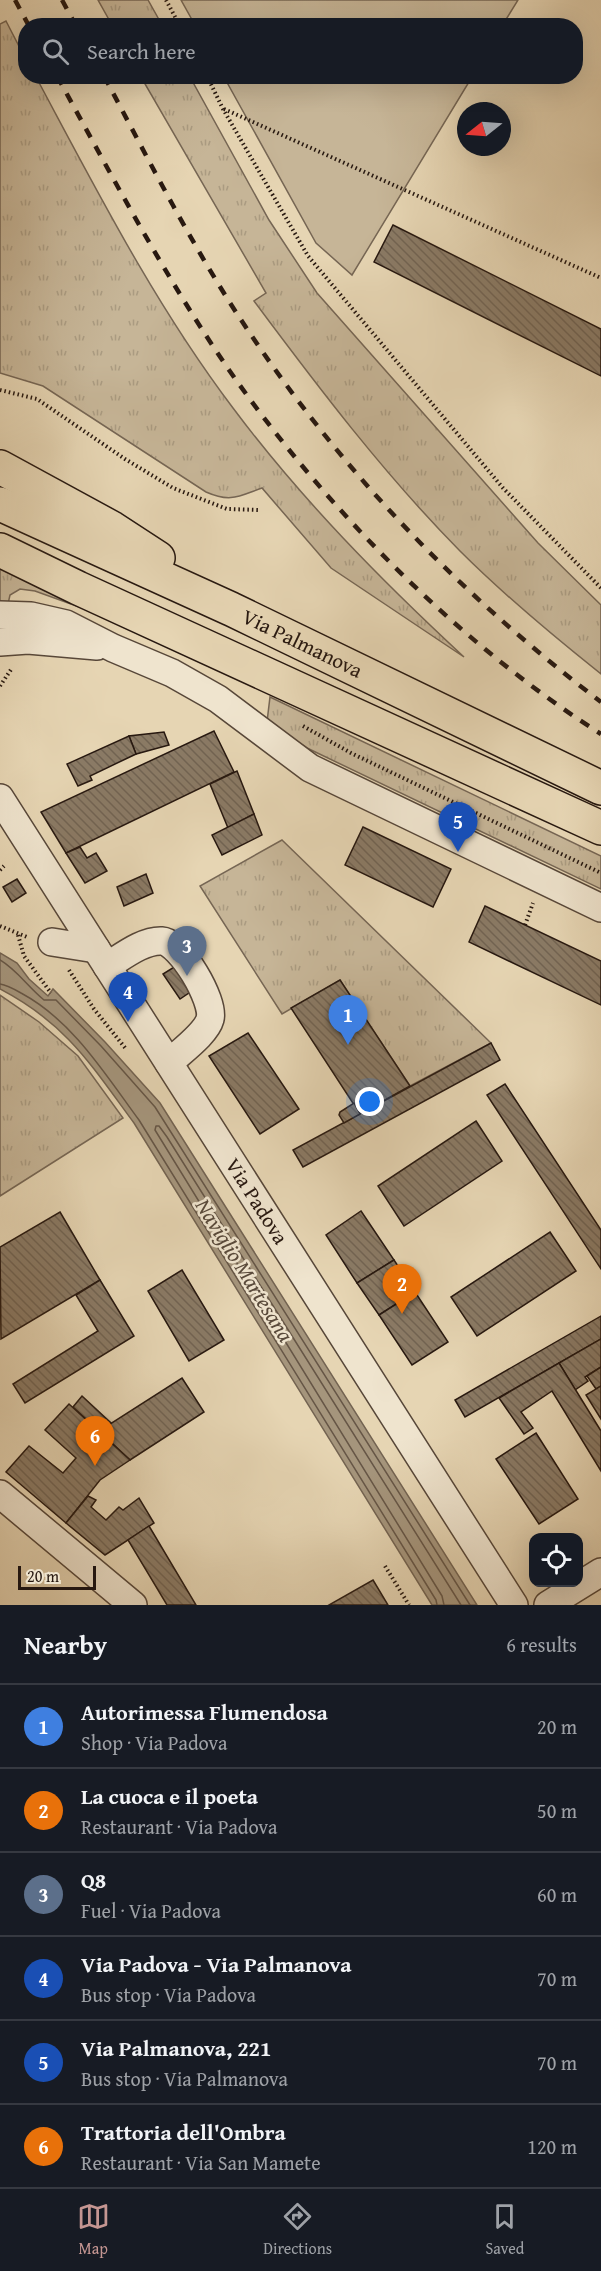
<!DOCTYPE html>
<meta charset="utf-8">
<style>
body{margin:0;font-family:"Gentium Book Plus",serif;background:#242831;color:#f1f3f6}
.controls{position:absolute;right:18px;bottom:18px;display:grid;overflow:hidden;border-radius:12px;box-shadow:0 6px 24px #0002}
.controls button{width:54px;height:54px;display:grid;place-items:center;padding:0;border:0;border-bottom:2px solid #363941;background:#171b24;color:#f1f3f6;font:30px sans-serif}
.compass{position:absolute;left:457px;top:102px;width:54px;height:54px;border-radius:50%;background:#171b24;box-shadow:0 6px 24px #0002;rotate:253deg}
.scale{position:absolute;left:18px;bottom:15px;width:78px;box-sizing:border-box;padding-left:6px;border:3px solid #271810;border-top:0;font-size:16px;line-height:21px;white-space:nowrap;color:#271810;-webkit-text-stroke:4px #efe4ce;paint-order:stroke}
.you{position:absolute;left:370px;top:1102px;width:21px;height:21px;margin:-15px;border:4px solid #fff;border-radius:50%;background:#1a73e8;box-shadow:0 0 0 9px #1a73e833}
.badge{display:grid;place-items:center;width:39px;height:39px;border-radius:50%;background:#c59692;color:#fff;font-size:20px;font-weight:700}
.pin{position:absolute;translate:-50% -50px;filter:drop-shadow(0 2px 3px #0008)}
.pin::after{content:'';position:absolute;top:32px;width:21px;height:18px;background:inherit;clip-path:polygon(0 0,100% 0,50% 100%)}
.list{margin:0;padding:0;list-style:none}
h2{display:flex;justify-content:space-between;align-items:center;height:78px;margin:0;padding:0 24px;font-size:26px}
h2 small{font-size:20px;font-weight:400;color:#9ea1a6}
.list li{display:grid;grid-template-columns:39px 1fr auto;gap:18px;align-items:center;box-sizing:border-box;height:84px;padding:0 24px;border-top:2px solid #363941}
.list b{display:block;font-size:22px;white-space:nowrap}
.list p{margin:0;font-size:20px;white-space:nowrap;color:#9ea1a6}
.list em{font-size:20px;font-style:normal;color:#9ea1a6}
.icon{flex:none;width:33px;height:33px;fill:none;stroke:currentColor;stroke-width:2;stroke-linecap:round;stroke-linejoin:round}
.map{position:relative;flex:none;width:601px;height:1605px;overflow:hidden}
.search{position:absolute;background:#171b24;box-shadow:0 6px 24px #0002;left:18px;right:18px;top:18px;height:66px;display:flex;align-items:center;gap:15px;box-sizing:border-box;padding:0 21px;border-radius:24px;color:#9ea1a6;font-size:22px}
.sheet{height:582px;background:#171b24}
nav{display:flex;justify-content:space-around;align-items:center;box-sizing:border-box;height:84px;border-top:2px solid #363941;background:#171b24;font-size:16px;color:#9ea1a6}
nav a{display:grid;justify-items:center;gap:3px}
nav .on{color:#c59692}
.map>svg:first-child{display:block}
</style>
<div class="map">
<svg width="601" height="1605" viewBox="0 0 601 1605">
<defs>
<pattern id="grass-tufts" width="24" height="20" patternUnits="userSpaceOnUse" patternTransform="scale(1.5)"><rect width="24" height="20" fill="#c6b597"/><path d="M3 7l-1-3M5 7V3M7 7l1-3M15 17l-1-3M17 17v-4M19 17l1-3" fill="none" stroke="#aa9b81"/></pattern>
<pattern id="building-back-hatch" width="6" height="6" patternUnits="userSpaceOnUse" patternTransform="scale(1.5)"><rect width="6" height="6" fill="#8a7a65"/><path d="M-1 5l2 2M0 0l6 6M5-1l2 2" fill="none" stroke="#716352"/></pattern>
</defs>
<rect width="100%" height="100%" fill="#e6d5b3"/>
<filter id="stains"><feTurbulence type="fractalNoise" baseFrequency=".00333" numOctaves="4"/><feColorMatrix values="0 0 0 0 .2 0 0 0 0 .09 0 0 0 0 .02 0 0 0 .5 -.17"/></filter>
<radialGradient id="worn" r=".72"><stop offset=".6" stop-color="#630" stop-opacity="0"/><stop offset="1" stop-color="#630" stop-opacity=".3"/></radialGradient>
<!-- grass -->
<g fill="url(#grass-tufts)" stroke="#766654" stroke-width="1.5">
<path d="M98,0H148L162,25H112Z"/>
<path d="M6,21L25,58L26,76L36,77C96,189 155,305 233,408C301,499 381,580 464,657L331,568L262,488C239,496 231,503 206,492L43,386L0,373V24Z"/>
<path d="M141,77H190L269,220L317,293L538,543L601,605V674C552,635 504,595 460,551C384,474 318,387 254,301L266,293Z"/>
<path d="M0,566L107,617L35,591L20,589L10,595L8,604H0Z"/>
<path d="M270,697L601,856V889L307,748L267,722Z"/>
<path d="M282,840L491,1043L410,1086L340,980L282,1014L200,886Z"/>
<path d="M0,995L39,1022L78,1056L123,1118L0,1196Z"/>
</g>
<!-- green -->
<g fill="#c6b597" stroke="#766654" stroke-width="1.5">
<path d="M181,0H518L502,26L195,25Z"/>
<path d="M224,77H472L352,275L316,243Z"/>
</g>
<!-- water -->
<path fill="#a5957c" stroke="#736351" stroke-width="1.5" d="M0,953L17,963L29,979L48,996L53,989L105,1042L160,1103L477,1605H432L134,1123C91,1065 67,1024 0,989Z"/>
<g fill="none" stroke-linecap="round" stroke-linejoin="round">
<!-- shore -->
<g stroke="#665646" stroke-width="1.5">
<path d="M0,960C17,970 28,987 44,1000H56L101,1046L155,1107L470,1605"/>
<path d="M0,984C7,985 14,989 21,993C73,1021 105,1074 139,1120L436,1600L437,1605"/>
<path d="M444,1605L442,1596L155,1130L156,1126H159L167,1137L461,1605"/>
</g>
</g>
<!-- building -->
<g fill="url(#building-back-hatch)" stroke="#271810" stroke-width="1.5">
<path d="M393,225L601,329V376L374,262Z"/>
<path d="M214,731L234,772L66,853L41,812Z"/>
<path d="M164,732L169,745L136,754L129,736Z"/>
<path d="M129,736L136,754L90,776L92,780L78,786L67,764Z"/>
<path d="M237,771L254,814L228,828L210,784Z"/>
<path d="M254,814L262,835L222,855L212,835Z"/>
<path d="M363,827L451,869L433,907L345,865Z"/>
<path d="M80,847L87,858L96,853L107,871L85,883L66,853Z"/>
<path d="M146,874L153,893L124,906L117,887Z"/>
<path d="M17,879L26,893L12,902L3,887Z"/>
<path d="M485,906L601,961V1005L469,942Z"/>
<path d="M195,954L211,978L180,999L163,974Z"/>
<path d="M340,980L410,1086L360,1114L291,1008Z"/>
<path d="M248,1033L299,1109L260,1134L209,1056Z"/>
<path d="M491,1043L500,1060L303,1167L293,1150Z"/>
<path d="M505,1084L601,1230V1269L487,1095Z"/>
<path d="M354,1103L360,1114L344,1123L339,1115L340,1112Z"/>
<path d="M476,1121L502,1161L404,1226L378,1186Z"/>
<path d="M361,1211L394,1260L357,1283L326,1235Z"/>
<path d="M60,1212L100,1280L1,1339L0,1247Z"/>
<path d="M550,1232L576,1271L477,1336L451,1297Z"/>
<path d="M394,1260L415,1292L379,1315L357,1283Z"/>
<path d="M182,1270L224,1340L189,1361L148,1291Z"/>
<path d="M100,1280L134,1336L25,1403L13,1384L98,1331L76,1295Z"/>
<path d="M415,1292L448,1342L412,1365L379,1315Z"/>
<path d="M601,1316V1339L465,1417L455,1400Z"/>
<path d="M601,1339V1367L585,1377L588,1381L575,1390L559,1363Z"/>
<path d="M559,1363L601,1431V1471L552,1391L521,1412L533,1428L524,1434L499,1398Z"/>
<path d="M601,1367V1386L596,1389L587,1376Z"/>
<path d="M182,1378L204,1412L130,1460L99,1431Z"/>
<path d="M601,1386V1419L586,1395Z"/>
<path d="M82,1396L111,1423L99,1431L73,1407Z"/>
<path d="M69,1404L130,1460L100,1480L66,1523L6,1472L29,1446L63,1473L76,1458L45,1430Z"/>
<path d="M536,1433L578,1499L539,1524L496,1459Z"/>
<path d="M88,1496L96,1500L91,1507L106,1520L119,1507L123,1510L139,1498L154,1523L105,1555L66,1523Z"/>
<path d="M149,1526L196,1605H167L128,1540Z"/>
<path d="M373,1580L388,1605H329Z"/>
</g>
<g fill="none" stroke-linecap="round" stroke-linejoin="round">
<defs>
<g id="minor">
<path d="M0,615L31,616L66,624L113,648L172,673L218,699L310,768L601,908"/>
<path d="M0,642L28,640L97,646"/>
<path id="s1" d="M0,798L514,1605"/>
<path d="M52,942L96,949"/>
<path d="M107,966C122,957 143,940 162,941C180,942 215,1001 210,1019C206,1034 180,1052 169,1063"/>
<path d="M0,1494L133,1605"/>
<path d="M548,1605L601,1572"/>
</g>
<g id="highway">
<path d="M0,467L112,528L158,558"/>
<path id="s2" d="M0,504L231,609L601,788"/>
<path d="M0,550L78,588L601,828"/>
</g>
</defs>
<!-- minor casing -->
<use href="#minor" stroke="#574739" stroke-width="30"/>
<!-- highway casing -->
<use href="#highway" stroke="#271810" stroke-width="36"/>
<!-- path -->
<g stroke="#271810" stroke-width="4" stroke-dasharray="1.5 3" stroke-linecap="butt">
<path d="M166,0L180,26"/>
<path d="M207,76L223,109L308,256L503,488L601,588"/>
<path d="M224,109L601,278"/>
<path d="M0,390L37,399L125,459L173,488L227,509L260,510"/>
<path d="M0,686L12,668"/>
<path d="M303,726L351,753L601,873"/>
<path d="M0,870L4,866"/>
<path d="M525,925L533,903"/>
<path d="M0,926L27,937"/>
<path d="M18,935L24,956L51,993"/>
<path d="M69,970L94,1009L126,1049"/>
<path d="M385,1566L409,1605"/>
</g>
<!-- minor -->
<use href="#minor" stroke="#efe4ce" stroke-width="27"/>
<!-- highway -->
<use href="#highway" stroke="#e6d5b3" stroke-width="33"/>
<!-- rail -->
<g stroke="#271810" stroke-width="4.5" stroke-dasharray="10 10" stroke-linecap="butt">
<path d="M15,0L29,26"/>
<path d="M62,0L76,26"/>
<path d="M57,76C112,176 165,277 229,370C326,509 458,643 601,734"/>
<path d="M104,76C145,153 185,232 232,306C333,463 453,589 601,702"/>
</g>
</g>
<g text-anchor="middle" stroke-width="5" stroke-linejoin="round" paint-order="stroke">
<!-- street labels -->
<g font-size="21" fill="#271810" stroke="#efe4ce">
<text dy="7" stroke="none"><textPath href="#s2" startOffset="333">Via Palmanova</textPath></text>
<text dy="7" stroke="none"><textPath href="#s1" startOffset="478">Via Padova</textPath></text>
</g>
<!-- water labels -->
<g font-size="22" font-style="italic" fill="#594a3b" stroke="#efe4ce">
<text transform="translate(245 1270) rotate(58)" y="8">Naviglio Martesana</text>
</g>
</g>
<rect width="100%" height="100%" filter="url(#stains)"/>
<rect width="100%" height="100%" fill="url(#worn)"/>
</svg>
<div class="controls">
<button><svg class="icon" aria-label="locate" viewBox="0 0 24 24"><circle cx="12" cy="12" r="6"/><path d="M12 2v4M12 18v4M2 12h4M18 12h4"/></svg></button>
</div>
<svg class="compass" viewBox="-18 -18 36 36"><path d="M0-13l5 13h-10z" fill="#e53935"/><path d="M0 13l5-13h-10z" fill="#9ea1a6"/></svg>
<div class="scale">20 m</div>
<div class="you"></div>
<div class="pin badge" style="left:348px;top:1045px;background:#3f7fe0">1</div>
<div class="pin badge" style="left:402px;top:1314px;background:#e8710a">2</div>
<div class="pin badge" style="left:187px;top:976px;background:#5c6f8a">3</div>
<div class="pin badge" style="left:128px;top:1022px;background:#1a4fb4">4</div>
<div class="pin badge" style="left:458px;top:852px;background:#1a4fb4">5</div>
<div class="pin badge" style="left:95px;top:1466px;background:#e8710a">6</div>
<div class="search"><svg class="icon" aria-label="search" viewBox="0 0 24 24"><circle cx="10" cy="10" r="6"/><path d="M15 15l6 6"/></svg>Search here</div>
</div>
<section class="sheet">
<h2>Nearby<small>6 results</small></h2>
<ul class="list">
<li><span class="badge" style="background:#3f7fe0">1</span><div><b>Autorimessa Flumendosa</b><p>Shop · Via Padova</p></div><em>20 m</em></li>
<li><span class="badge" style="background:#e8710a">2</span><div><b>La cuoca e il poeta</b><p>Restaurant · Via Padova</p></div><em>50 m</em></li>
<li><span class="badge" style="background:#5c6f8a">3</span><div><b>Q8</b><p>Fuel · Via Padova</p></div><em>60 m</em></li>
<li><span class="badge" style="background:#1a4fb4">4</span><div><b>Via Padova - Via Palmanova</b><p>Bus stop · Via Padova</p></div><em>70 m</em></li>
<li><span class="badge" style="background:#1a4fb4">5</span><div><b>Via Palmanova, 221</b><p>Bus stop · Via Palmanova</p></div><em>70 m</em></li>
<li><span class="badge" style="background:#e8710a">6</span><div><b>Trattoria dell'Ombra</b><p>Restaurant · Via San Mamete</p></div><em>120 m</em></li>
</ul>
</section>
<nav>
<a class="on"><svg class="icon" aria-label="map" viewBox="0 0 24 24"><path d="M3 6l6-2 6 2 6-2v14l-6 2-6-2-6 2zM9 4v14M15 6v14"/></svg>Map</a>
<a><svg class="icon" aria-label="directions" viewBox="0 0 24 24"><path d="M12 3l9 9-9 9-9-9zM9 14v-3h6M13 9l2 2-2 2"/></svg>Directions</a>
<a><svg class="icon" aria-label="saved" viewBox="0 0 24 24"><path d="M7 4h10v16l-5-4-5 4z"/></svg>Saved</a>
</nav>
